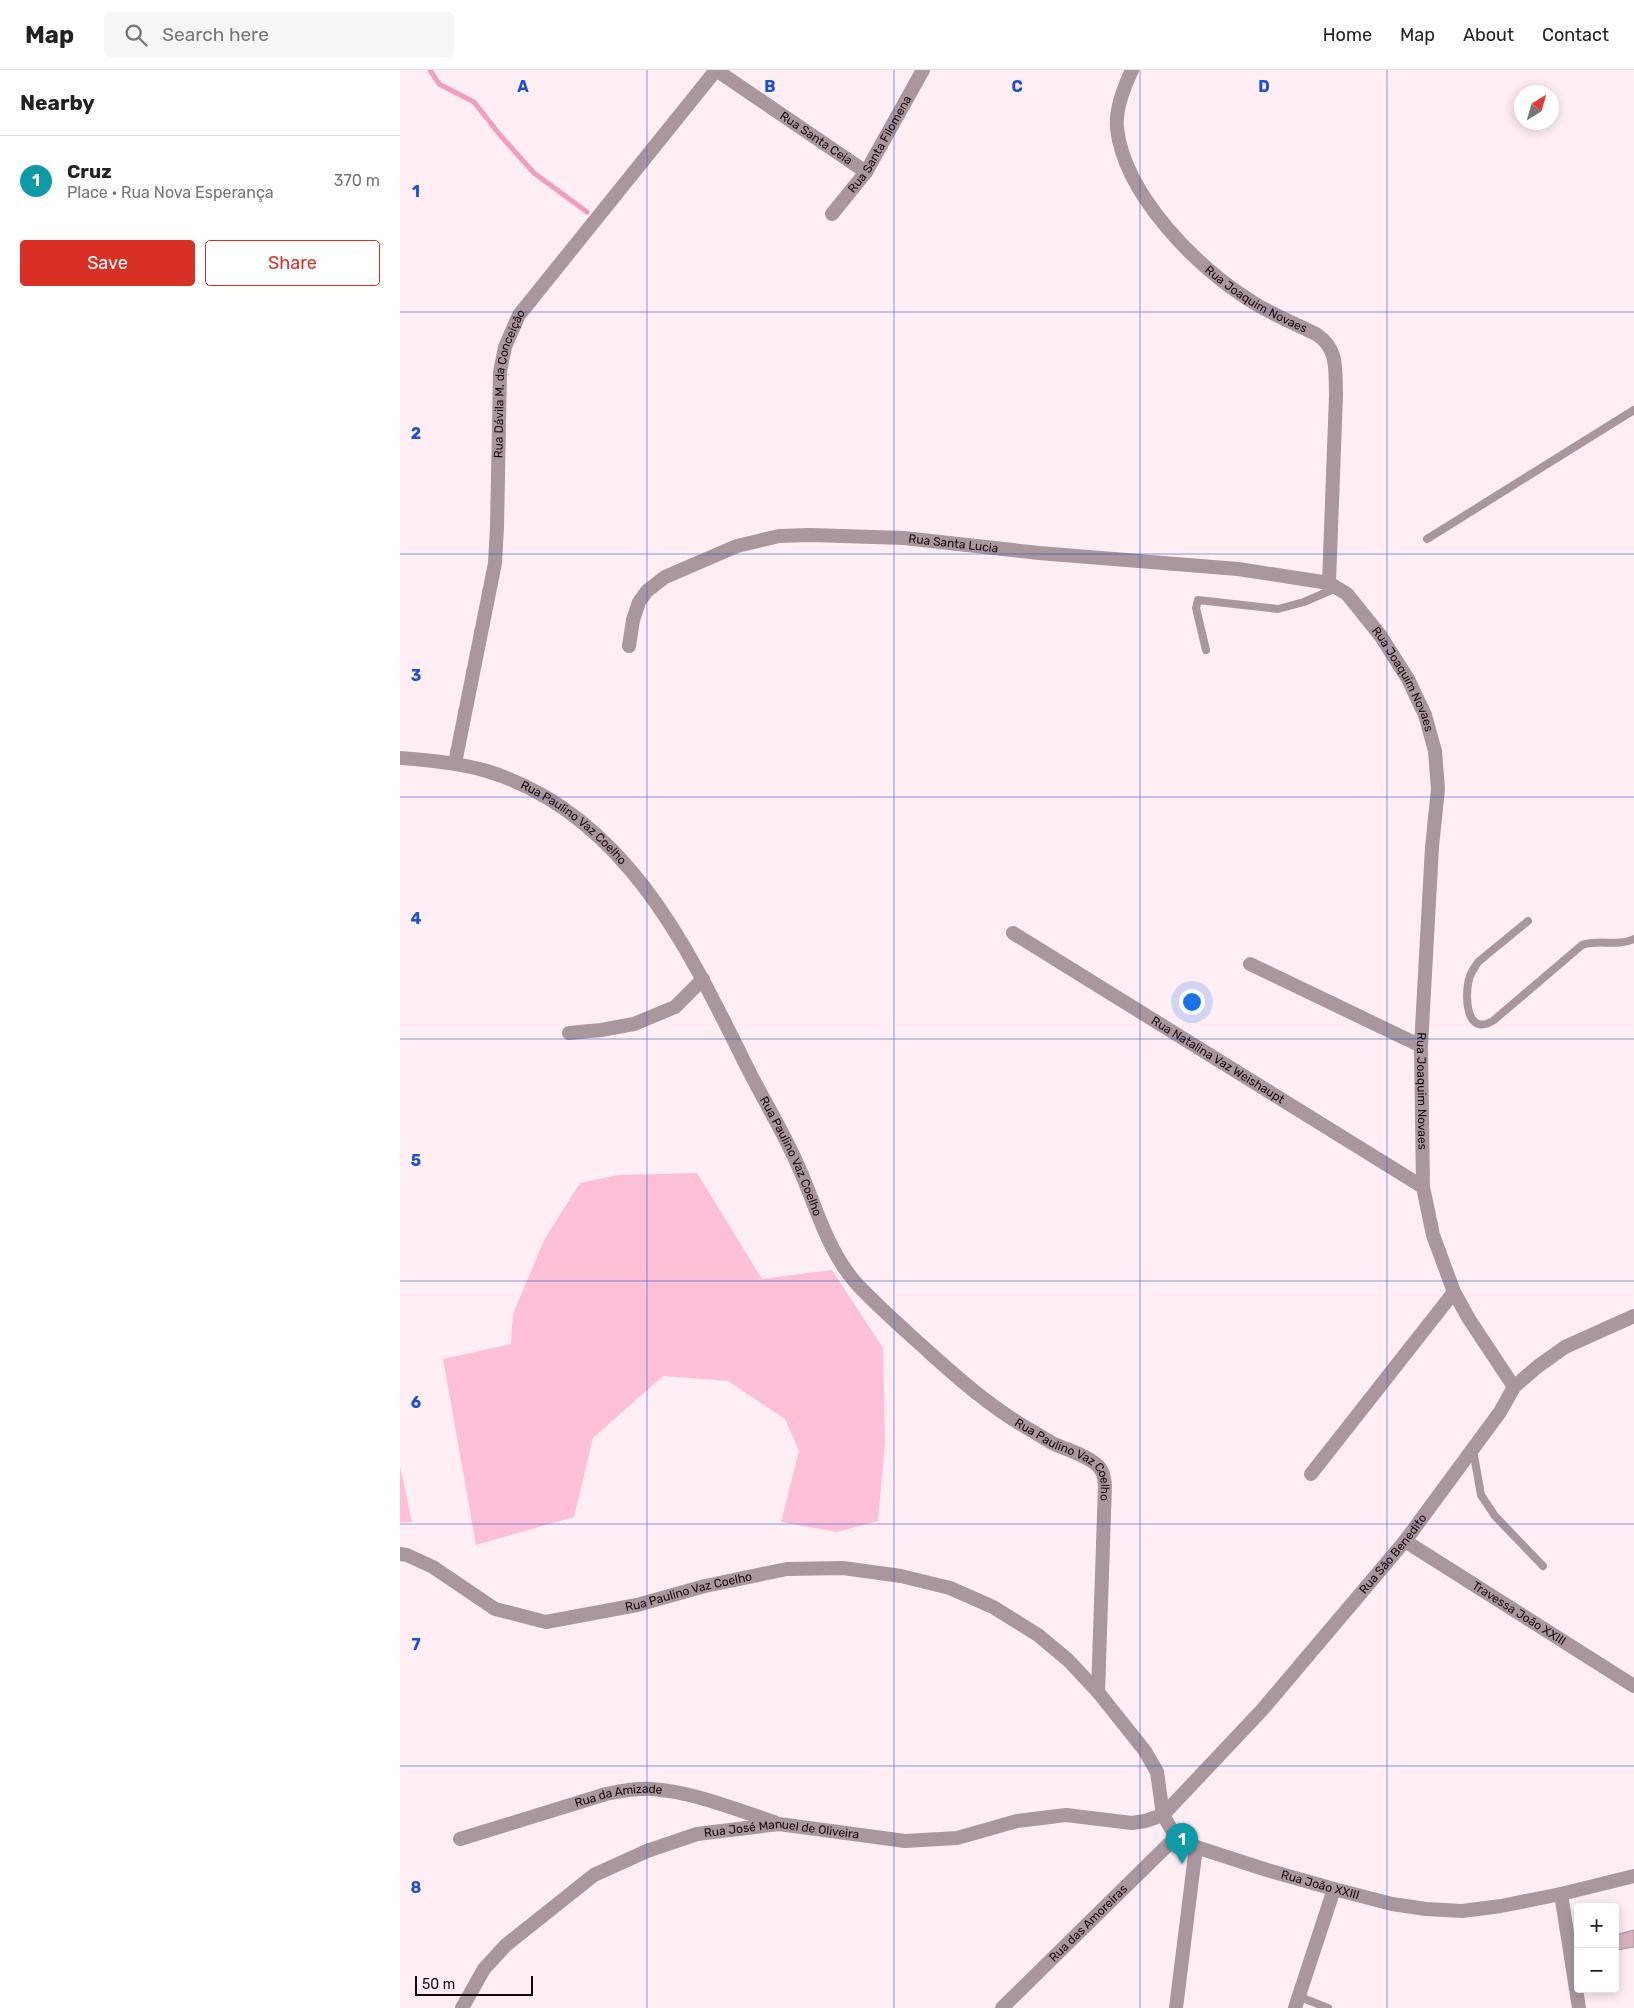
<!DOCTYPE html>
<meta charset="utf-8">
<style>
body{margin:0;font-family:Rubik,sans-serif;background:#f6f6f6;color:#222}
.controls{position:absolute;right:15px;bottom:15px;display:grid;overflow:hidden;border-radius:5px;box-shadow:0 2px 12px #0003}
.controls button{width:45px;height:45px;display:grid;place-items:center;padding:0;border:0;border-bottom:1px solid #e0e0e0;background:#fff;color:#222;font:25px sans-serif}
.compass{position:absolute;left:1114px;top:15px;width:45px;height:45px;border-radius:50%;background:#fff;box-shadow:0 2px 12px #0003;rotate:37deg}
.scale{position:absolute;left:15px;bottom:12px;width:118px;box-sizing:border-box;padding-left:5px;border:2px solid #14070c;border-top:0;font-size:14px;line-height:18px;white-space:nowrap;color:#14070c;-webkit-text-stroke:4px #ffeef4;paint-order:stroke}
.you{position:absolute;left:791px;top:931px;width:18px;height:18px;margin:-12px;border:4px solid #fff;border-radius:50%;background:#1a73e8;box-shadow:0 0 0 8px #1a73e833}
.badge{display:grid;place-items:center;width:32px;height:32px;border-radius:50%;background:#d93025;color:#fff;font-size:16px;font-weight:700}
.pin{position:absolute;translate:-50% -41px;filter:drop-shadow(0 1px 2px #0008)}
.pin::after{content:'';position:absolute;top:26px;width:18px;height:15px;background:inherit;clip-path:polygon(0 0,100% 0,50% 100%)}
.list{margin:0;padding:0;list-style:none}
h2{display:flex;justify-content:space-between;align-items:center;height:65px;margin:0;padding:0 20px;font-size:21px}
h2 small{font-size:16px;font-weight:400;color:#767676}
.list li{display:grid;grid-template-columns:32px 1fr auto;gap:15px;align-items:center;box-sizing:border-box;height:90px;padding:0 20px;border-top:1px solid #e0e0e0}
.list b{display:block;font-size:19px;white-space:nowrap}
.list p{margin:0;font-size:16px;white-space:nowrap;color:#767676}
.list em{font-size:16px;font-style:normal;color:#767676}
.actions{display:flex;gap:10px;padding:15px 20px}
.actions a{flex:1;padding:11px 0;border:1px solid #d93025;border-radius:5px;text-align:center;font-size:18px;color:#d93025}
.actions .main{background:#d93025;color:#fff}
.icon{flex:none;width:28px;height:28px;fill:none;stroke:currentColor;stroke-width:2;stroke-linecap:round;stroke-linejoin:round}
.map{position:relative;flex:none;width:1234px;height:1938px;overflow:hidden}
header{display:flex;align-items:center;gap:30px;box-sizing:border-box;height:70px;padding:0 25px;background:#fff;border-bottom:1px solid #e0e0e0}
header strong{font-size:24px}
nav{display:flex;gap:28px;margin-inline-start:auto;font-size:18px}
.search{width:350px;height:45px;background:#f6f6f6;display:flex;align-items:center;gap:12px;box-sizing:border-box;padding:0 18px;border-radius:5px;color:#767676;font-size:19px}
main{display:flex}
aside{flex:1;background:#fff}
.map>svg:first-child{display:block}
</style>
<header>
<strong>Map</strong>
<div class="search"><svg class="icon" aria-label="search" viewBox="0 0 24 24"><circle cx="10" cy="10" r="6"/><path d="M15 15l6 6"/></svg>Search here</div>
<nav><a>Home</a><a>Map</a><a>About</a><a>Contact</a></nav>
</header>
<main>
<aside>
<h2>Nearby<small></small></h2>
<ul class="list">
<li><span class="badge" style="background:#0f9aa8">1</span><div><b>Cruz</b><p>Place · Rua Nova Esperança</p></div><em>370 m</em></li>
</ul>
<div class="actions"><a class="main">Save</a><a>Share</a></div>
</aside>
<div class="map">
<svg width="1234" height="1938" viewBox="0 0 1234 1938">
<rect width="100%" height="100%" fill="#ffeef4"/>
<!-- green -->
<g fill="#fdc0d6">
<path d="M297,1103L362,1209L432,1200L483,1278L485,1373L478,1451L437,1462L381,1452L399,1381L385,1349L328,1311L263,1306L193,1368L174,1447L76,1475L43,1289L111,1274L113,1244L144,1170L180,1113L218,1105Z"/>
<path d="M0,1396L12,1452H0Z"/>
</g>
<g fill="none" stroke-linecap="round" stroke-linejoin="round">
<!-- stream -->
<path stroke="#f39dbe" stroke-width="5" d="M30,0L39,14L74,32L100,65L134,103L187,142"/>
</g>
<!-- building -->
<path fill="#d9b2c0" stroke="#b28c9a" d="M1234,1860V1877L1217,1880V1884H1215V1865Z"/>
<g fill="none" stroke-linecap="round" stroke-linejoin="round">
<!-- service -->
<g stroke="#a9979d" stroke-width="8">
<path d="M1027,469L1234,340"/>
<path d="M806,580L796,538L798,530L878,539L904,532L936,518"/>
<path d="M1128,851L1078,892C1075,897 1072,901 1070,906C1064,923 1065,969 1094,950L1182,875C1199,869 1217,877 1234,869"/>
<path d="M1073,1380L1081,1425L1095,1446L1143,1496"/>
<path d="M900,1927L928,1938"/>
</g>
<!-- minor -->
<g stroke="#a9979d" stroke-width="14">
<path id="s1" d="M732,0C724,17 715,39 717,58C724,124 797,198 851,231C871,244 894,253 916,264C939,279 935,300 936,325L929,513L947,524L980,565L1008,609L1025,645L1035,681L1038,719L1032,777L1021,976L1023,1117L1033,1165L1054,1222L1069,1249L1114,1317"/>
<path id="s2" d="M432,144L466,102L523,0"/>
<path id="s3" d="M229,576L233,550L239,532L247,521L265,507L337,476L379,466L411,465L504,468L639,483L838,499L929,513"/>
<path id="s4" d="M0,688C30,690 61,693 90,702C226,745 289,880 348,999C363,1029 381,1058 395,1089C415,1131 425,1178 456,1213C479,1238 505,1260 530,1283C560,1310 591,1337 627,1358C636,1363 645,1369 654,1374C668,1380 686,1385 697,1395C703,1400 704,1407 705,1415L698,1622"/>
<path id="s5" d="M55,693L95,493L97,457L100,302L105,277L119,245L316,0L466,102"/>
<path id="s6" d="M613,863L1023,1117"/>
<path d="M850,894L1021,976"/>
<path d="M169,963L201,960L234,954L275,937L303,909"/>
<path d="M911,1404L1054,1222"/>
<path id="s7" d="M1005,1471L1234,1616"/>
<path id="s8" d="M0,1484L7,1485L33,1497L95,1539L146,1552L237,1535L305,1516L387,1499L443,1498L501,1506L550,1518L593,1537L638,1565L668,1590L698,1622L745,1681L757,1702L763,1745L776,1767L796,1777L867,1800L934,1819L992,1834L1026,1839L1062,1841L1101,1836L1161,1824L1234,1806"/>
<path id="s9" d="M60,1769L206,1724C221,1721 236,1718 252,1719C294,1722 335,1739 374,1752"/>
<path d="M1161,1824L1179,1938"/>
<path id="s10" d="M62,1938L84,1899L106,1875L194,1805L247,1781L297,1764L379,1754L505,1771L557,1768L617,1751L666,1745L732,1753L745,1751L763,1745L862,1640L1005,1471L1100,1342L1114,1317L1137,1297L1165,1277L1234,1246"/>
<path id="s11" d="M602,1938L776,1767"/>
<path d="M776,1938L796,1777"/>
<path d="M895,1938L934,1819"/>
</g>
</g>
<!-- grid -->
<path fill="none" stroke="#1d4ed8" stroke-width="1" stroke-opacity="0.55" d="M247,0V1938M494,0V1938M740,0V1938M987,0V1938M0,242H1234M0,484H1234M0,727H1234M0,969H1234M0,1211H1234M0,1454H1234M0,1696H1234"/>
<g text-anchor="middle" stroke-width="4" stroke-linejoin="round" paint-order="stroke">
<!-- street labels -->
<g font-size="12" fill="#14070c" stroke="#ffeef4">
<text dy="4" stroke="none"><textPath href="#s5" startOffset="891">Rua Santa Ceia</textPath></text>
<text dy="4" stroke="none"><textPath href="#s2" startOffset="85">Rua Santa Filomena</textPath></text>
<text dy="4" stroke="none"><textPath href="#s1" startOffset="289">Rua Joaquim Novaes</textPath></text>
<text dy="4" stroke="none"><textPath href="#s5" startOffset="385">Rua Dávila M. da Conceição</textPath></text>
<text dy="4" stroke="none"><textPath href="#s3" startOffset="378">Rua Santa Lucia</textPath></text>
<text dy="4" stroke="none"><textPath href="#s1" startOffset="738">Rua Joaquim Novaes</textPath></text>
<text dy="4" stroke="none"><textPath href="#s4" startOffset="190">Rua Paulino Vaz Coelho</textPath></text>
<text dy="4" stroke="none"><textPath href="#s6" startOffset="241">Rua Natalina Vaz Weishaupt</textPath></text>
<text dy="4" stroke="none"><textPath href="#s1" startOffset="1158">Rua Joaquim Novaes</textPath></text>
<text dy="4" stroke="none"><textPath href="#s4" startOffset="594">Rua Paulino Vaz Coelho</textPath></text>
<text dy="4" stroke="none"><textPath href="#s4" startOffset="1014">Rua Paulino Vaz Coelho</textPath></text>
<text dy="4" stroke="none"><textPath href="#s10" startOffset="1121">Rua São Benedito</textPath></text>
<text dy="4" stroke="none"><textPath href="#s8" startOffset="309">Rua Paulino Vaz Coelho</textPath></text>
<text dy="4" stroke="none"><textPath href="#s7" startOffset="135">Travessa João XXIII</textPath></text>
<text dy="4" stroke="none"><textPath href="#s9" startOffset="165">Rua da Amizade</textPath></text>
<text dy="4" stroke="none"><textPath href="#s10" startOffset="386">Rua José Manuel de Oliveira</textPath></text>
<text dy="4" stroke="none"><textPath href="#s8" startOffset="1079">Rua João XXIII</textPath></text>
<text dy="4" stroke="none"><textPath href="#s11" startOffset="121">Rua das Amoreiras</textPath></text>
</g>
</g>
<g font-size="16" text-anchor="middle" font-weight="bold" fill="#1d4ed8" stroke="#ffeef4" stroke-width="4" stroke-linejoin="round" paint-order="stroke">
<text x="123" y="22">A</text>
<text x="370" y="22">B</text>
<text x="617" y="22">C</text>
<text x="864" y="22">D</text>
<text x="16" y="127">1</text>
<text x="16" y="369">2</text>
<text x="16" y="611">3</text>
<text x="16" y="854">4</text>
<text x="16" y="1096">5</text>
<text x="16" y="1338">6</text>
<text x="16" y="1580">7</text>
<text x="16" y="1823">8</text>
</g>
</svg>
<div class="controls">
<button>+</button>
<button>−</button>
</div>
<svg class="compass" viewBox="-18 -18 36 36"><path d="M0-13l5 13h-10z" fill="#e53935"/><path d="M0 13l5-13h-10z" fill="#767676"/></svg>
<div class="scale">50 m</div>
<div class="you"></div>
<div class="pin badge" style="left:782px;top:1794px;background:#0f9aa8">1</div>
</div>
</main>
